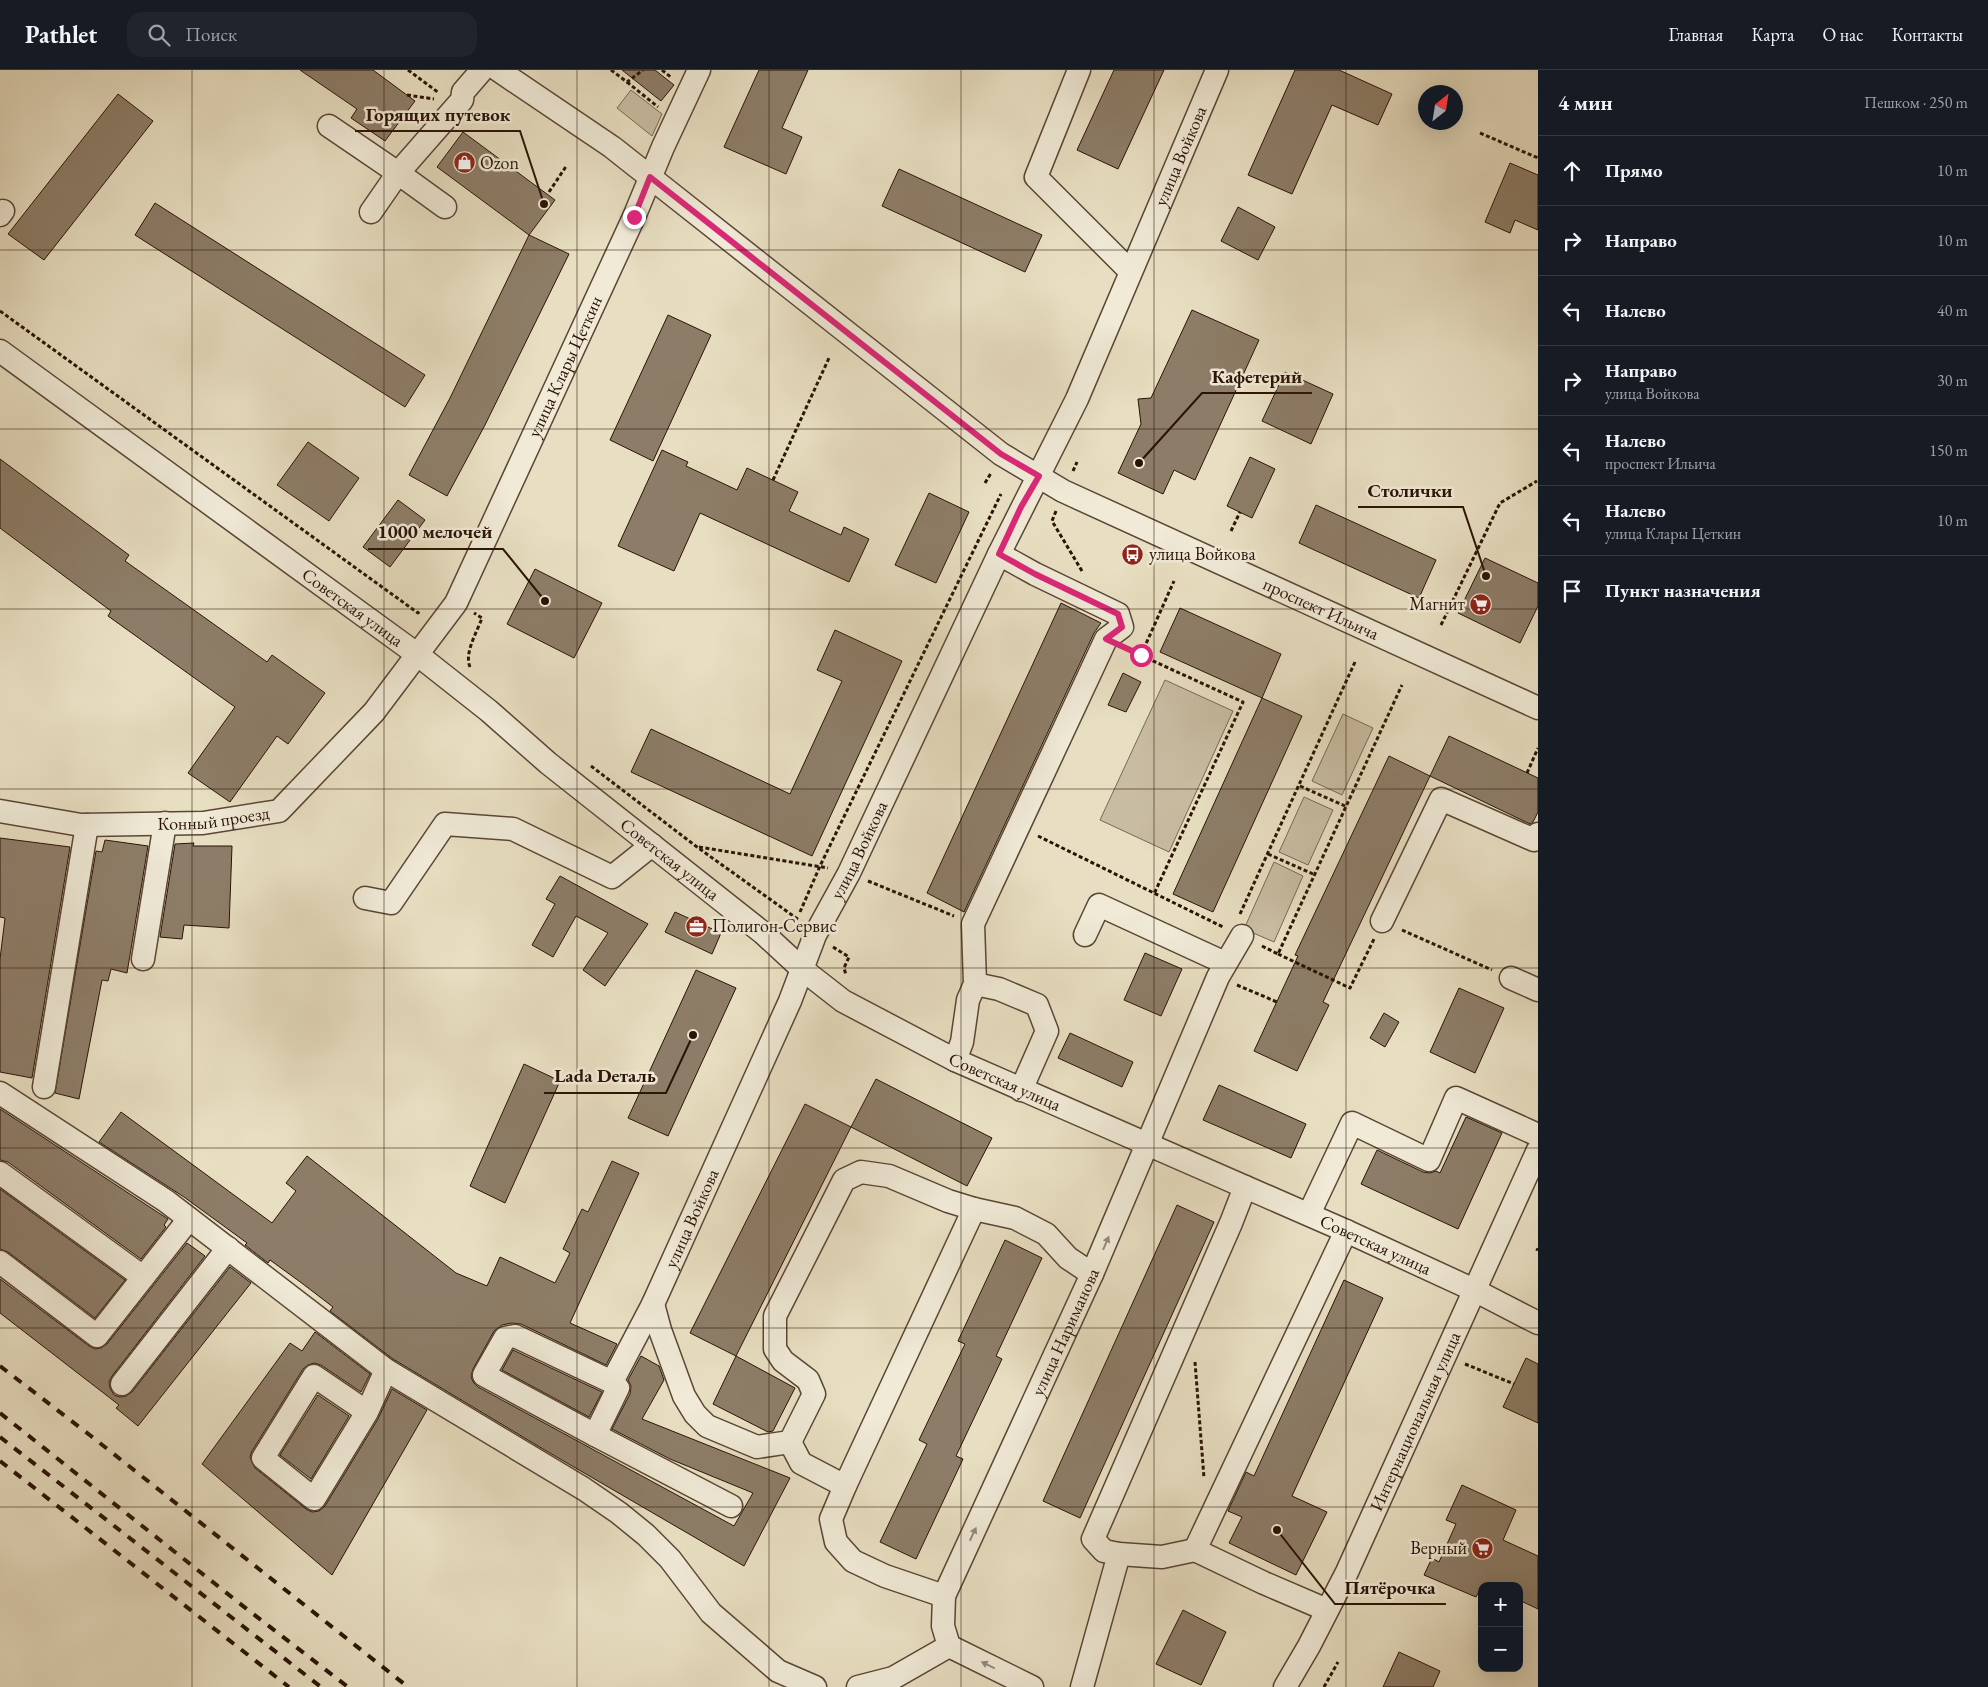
<!DOCTYPE html>
<html lang="ru">
<meta charset="utf-8">
<style>
body{margin:0;font-family:"EB Garamond",serif;background:#20242c;color:#f1f3f6}
.controls{position:absolute;right:15px;bottom:15px;display:grid;overflow:hidden;border-radius:10px;box-shadow:0 5px 20px #0002}
.controls button{width:45px;height:45px;display:grid;place-items:center;padding:0;border:0;border-bottom:1px solid #363941;background:#171b24;color:#f1f3f6;font:25px sans-serif}
.compass{position:absolute;left:1418px;top:15px;width:45px;height:45px;border-radius:50%;background:#171b24;box-shadow:0 5px 20px #0002;rotate:30deg}
.stop{position:absolute;width:15px;height:15px;margin:-11px;border:4px solid #db2777;border-radius:50%;background:#fff}
.stop.end{background:#db2777;border-color:#fff;box-shadow:0 1px 5px #0008}
.list{margin:0;padding:0;list-style:none}
h2{display:flex;justify-content:space-between;align-items:center;height:65px;margin:0;padding:0 20px;font-size:21px}
h2 small{font-size:16px;font-weight:400;color:#9ea1a6}
.list li{display:grid;grid-template-columns:32px 1fr auto;gap:15px;align-items:center;box-sizing:border-box;height:70px;padding:0 20px;border-top:1px solid #363941}
.list b{display:block;font-size:19px;white-space:nowrap}
.list p{margin:0;font-size:16px;white-space:nowrap;color:#9ea1a6}
.list em{font-size:16px;font-style:normal;color:#9ea1a6}
.icon{flex:none;width:28px;height:28px;fill:none;stroke:currentColor;stroke-width:2;stroke-linecap:round;stroke-linejoin:round}
.map{position:relative;flex:none;width:1538px;height:1617px;overflow:hidden}
header{display:flex;align-items:center;gap:30px;box-sizing:border-box;height:70px;padding:0 25px;background:#171b24;border-bottom:1px solid #363941}
header strong{font-size:24px}
nav{display:flex;gap:28px;margin-inline-start:auto;font-size:18px}
.search{width:350px;height:45px;background:#20242c;display:flex;align-items:center;gap:12px;box-sizing:border-box;padding:0 18px;border-radius:15px;color:#9ea1a6;font-size:19px}
main{display:flex}
aside{flex:1;background:#171b24}
.map>svg:first-child{display:block}
</style>
<header>
<strong>Pathlet</strong>
<div class="search"><svg class="icon" aria-label="search" viewBox="0 0 24 24"><circle cx="10" cy="10" r="6"/><path d="M15 15l6 6"/></svg>Поиск</div>
<nav><a>Главная</a><a>Карта</a><a>О нас</a><a>Контакты</a></nav>
</header>
<main>
<div class="map">
<svg width="1538" height="1617" viewBox="0 0 1538 1617">
<rect width="100%" height="100%" fill="#e8dfc2"/>
<filter id="stains"><feTurbulence type="fractalNoise" baseFrequency=".004" numOctaves="4"/><feColorMatrix values="0 0 0 0 .2 0 0 0 0 .09 0 0 0 0 .02 0 0 0 .5 -.17"/></filter>
<radialGradient id="worn" r=".72"><stop offset=".6" stop-color="#630" stop-opacity="0"/><stop offset="1" stop-color="#630" stop-opacity=".3"/></radialGradient>
<!-- green -->
<g fill="#c8bca2" stroke="#796854">
<path d="M631,20L662,44L652,66L617,38Z"/>
<path d="M1165,610L1233,641L1169,782L1100,750Z"/>
<path d="M1343,644L1373,658L1342,725L1312,711Z"/>
<path d="M1304,727L1333,740L1308,795L1279,782Z"/>
<path d="M1274,792L1303,806L1274,872L1244,859Z"/>
</g>
<!-- building -->
<g fill="#8d7d68" stroke="#2a1306">
<path d="M300,0H373L415,31L385,71L351,48L357,39Z"/>
<path d="M622,0H655L674,15L661,31Z"/>
<path d="M759,0H808L782,58L802,67L786,104L724,77Z"/>
<path d="M1114,0H1164L1118,99L1077,80Z"/>
<path d="M1295,0H1339L1392,24L1378,55L1332,35L1292,124L1248,105Z"/>
<path d="M118,24L153,51L44,190L8,164Z"/>
<path d="M463,62L555,130L529,165L437,97Z"/>
<path d="M1510,93L1538,105V160L1515,150L1510,163L1485,152Z"/>
<path d="M899,99L1042,165L1025,202L882,136Z"/>
<path d="M155,133L425,305L405,337L135,165Z"/>
<path d="M1238,137L1275,157L1258,190L1221,171Z"/>
<path d="M529,165L569,184L485,355L447,426L409,405L450,328Z"/>
<path d="M1192,240L1259,270L1195,410L1174,400L1163,424L1118,403L1141,354L1138,329L1151,328Z"/>
<path d="M668,245L711,265L653,391L610,370Z"/>
<path d="M1285,302L1333,324L1311,374L1262,351Z"/>
<path d="M308,372L359,408L329,451L277,415Z"/>
<path d="M662,380L688,392L686,396L737,420L747,398L798,422L789,441L841,465L844,457L869,469L849,512L700,443L674,501L618,476Z"/>
<path d="M1250,387L1275,399L1252,448L1227,436Z"/>
<path d="M0,389L129,485L125,491L267,592L272,585L325,623L288,674L277,666L230,732L188,703L235,637L108,546L111,541L0,458Z"/>
<path d="M929,423L969,442L936,513L895,495Z"/>
<path d="M398,430L425,450L390,497L363,477Z"/>
<path d="M1316,435L1436,490L1419,528L1299,473Z"/>
<path d="M1485,488L1538,513V536L1520,573L1458,543Z"/>
<path d="M535,499L602,533L574,588L507,554Z"/>
<path d="M1061,533L1101,553L1094,563L964,842L927,823Z"/>
<path d="M1180,538L1281,584L1262,628L1160,582Z"/>
<path d="M835,560L902,591L812,786L631,702L651,659L790,724L842,611L817,600Z"/>
<path d="M1123,603L1141,612L1126,642L1108,635Z"/>
<path d="M1262,628L1302,646L1213,842L1173,824Z"/>
<path d="M1449,666L1538,708V742L1533,752L1530,754L1430,706Z"/>
<path d="M1389,686L1430,706L1323,932L1329,935L1297,1001L1254,981L1298,886L1295,885Z"/>
<path d="M0,768L70,777L32,1008L0,1002V889L5,848L0,847Z"/>
<path d="M105,770L148,776L127,903L111,899L108,911L102,910L79,1029L55,1023L96,781L102,782Z"/>
<path d="M194,773L193,776H232L229,858L184,855L182,869L160,867L175,774Z"/>
<path d="M560,806L648,854L605,916L583,900L608,863L576,846L553,887L532,875L555,834L546,829Z"/>
<path d="M675,842L721,863L712,884L665,862Z"/>
<path d="M1145,883L1182,899L1161,946L1124,930Z"/>
<path d="M696,900L736,918L668,1066L628,1048Z"/>
<path d="M1459,918L1504,938L1475,1003L1430,982Z"/>
<path d="M1384,943L1399,952L1385,977L1370,968Z"/>
<path d="M1070,963L1133,992L1122,1017L1058,988Z"/>
<path d="M524,994L560,1011L505,1133L470,1116Z"/>
<path d="M876,1009L992,1068L967,1116L851,1057Z"/>
<path d="M1219,1015L1306,1054L1291,1088L1203,1050Z"/>
<path d="M805,1034L851,1057L736,1286L690,1263Z"/>
<path d="M0,1039L168,1149L164,1155L166,1157L141,1189L8,1092L0,1090Z"/>
<path d="M121,1042L272,1153L296,1121L286,1113L307,1086L456,1203L487,1216L500,1187L555,1213L570,1183L563,1179L582,1139L588,1142L612,1091L639,1103L570,1253L617,1274L606,1295L521,1254L512,1253L502,1255L494,1261L473,1299L471,1306L473,1312L478,1317L734,1456L753,1423L670,1389L612,1359L630,1324L631,1316L628,1310L641,1286L659,1296L664,1310L642,1349L790,1408L744,1496L543,1379L393,1289L330,1241L333,1237L303,1214L270,1190L268,1193L245,1175L247,1173L184,1127L99,1072Z"/>
<path d="M1466,1047L1502,1063L1458,1159L1361,1114L1377,1080L1423,1102L1430,1103L1436,1101L1440,1103Z"/>
<path d="M0,1119L125,1210L95,1248L8,1182L0,1179Z"/>
<path d="M1177,1135L1214,1152L1080,1448L1043,1431Z"/>
<path d="M1005,1170L1042,1188L996,1286L1002,1289L956,1386L963,1389L916,1489L880,1472L927,1374L919,1370L965,1274L958,1271Z"/>
<path d="M187,1173L205,1186L112,1306L109,1312L110,1318L114,1325L120,1327L126,1326L132,1322L230,1197L251,1213L138,1356L116,1338L119,1335L0,1243V1209L89,1276L95,1279L101,1278L107,1274Z"/>
<path d="M1344,1210L1383,1228L1292,1426L1327,1442L1296,1505L1229,1473L1242,1447L1228,1441L1246,1402L1254,1406Z"/>
<path d="M315,1262L370,1304L361,1322L321,1295L314,1293L308,1295L303,1299L252,1381L250,1387L255,1398L306,1439L312,1442L319,1441L325,1436L378,1349L392,1319L427,1340L332,1505L202,1394L290,1273L302,1281Z"/>
<path d="M513,1280L602,1322L589,1347L502,1300Z"/>
<path d="M736,1286L795,1318L773,1361L768,1362L713,1334Z"/>
<path d="M1526,1288L1538,1294V1353L1503,1337Z"/>
<path d="M318,1325L349,1346L311,1409L280,1385Z"/>
<path d="M1462,1415L1516,1440L1503,1470L1538,1486V1539L1519,1530V1516H1482L1476,1527L1424,1505L1432,1488L1439,1492L1456,1454L1446,1450Z"/>
<path d="M1183,1540L1226,1562L1201,1615L1156,1594Z"/>
<path d="M1399,1582L1440,1601L1433,1617H1383Z"/>
</g>
<g fill="none" stroke-linecap="round" stroke-linejoin="round">
<defs>
<g id="minor">
<path id="s1" d="M498,0L612,77L650,107L1001,384L1063,421L1538,638"/>
<path d="M1079,0L1036,107L1130,201"/>
<path d="M329,56L398,103L462,30L463,22L482,0"/>
<path d="M371,142L398,103L445,137"/>
<path d="M0,145L3,141"/>
<path id="s2" d="M0,281L418,585L489,641L548,693L763,863L802,899L843,931L955,990L1346,1161L1474,1220L1538,1253"/>
<path id="s3" d="M0,741L81,755L203,753L279,741L374,642L456,533L634,147L663,77L699,0"/>
<path d="M365,828L391,833L445,754L513,759L612,807L652,775"/>
<path d="M1382,851L1441,729L1534,770L1538,764"/>
<path d="M1085,865L1099,835L1225,893"/>
<path d="M143,889L165,753"/>
<path d="M1511,908L1538,920"/>
<path d="M975,914L999,919L1037,935L1047,961L1021,1020"/>
<path d="M955,990L962,972L968,930L975,914L973,854L1106,569L1122,557L1118,544L1035,504L999,484"/>
<path d="M44,1017L87,755"/>
<path d="M0,1023L166,1131L386,1300L584,1419L619,1443L646,1465L670,1489L711,1543L778,1601L815,1617"/>
<path d="M0,1103L143,1207"/>
<path d="M1309,1144L1352,1053L1429,1090L1456,1028L1538,1065"/>
<path d="M0,1192L97,1266L189,1149"/>
<path d="M653,1234L660,1260L684,1326L695,1344L707,1356L757,1377L790,1372L814,1324L808,1310L783,1291L775,1279V1246L844,1110L861,1102L889,1106L948,1131L974,1139"/>
<path id="s4" d="M612,1312L515,1266L505,1268L484,1305L595,1365L618,1318L612,1312L653,1234L790,931L815,865L849,803L999,484L1077,329L1217,0"/>
<path d="M122,1314L228,1178"/>
<path d="M367,1342L314,1306L263,1388L314,1429L367,1342L386,1300"/>
<path d="M595,1365L731,1436"/>
<path d="M790,1372L801,1393L845,1416"/>
<path d="M1195,1480L1162,1487L1119,1484L1104,1481L1093,1469L1231,1153L1245,1117"/>
<path d="M944,1526L885,1506L853,1491L836,1472L831,1449L845,1416L974,1139L1015,1148L1046,1164L1068,1188L1092,1204"/>
<path d="M1327,1540L1264,1513L1195,1480L1346,1161"/>
<path d="M858,1617L893,1608L949,1576"/>
<path id="s5" d="M1032,1617L949,1576L943,1556L944,1526L1092,1204L1218,907L1242,866"/>
<path d="M1082,1617L1119,1484"/>
<path id="s6" d="M1285,1617L1309,1576L1347,1502L1538,1080"/>
</g>
</defs>
<!-- minor casing -->
<use href="#minor" stroke="#5a4635" stroke-width="25"/>
<!-- path -->
<g stroke="#2a1306" stroke-width="3" stroke-dasharray="4 2.5" stroke-linecap="butt">
<path d="M408,0L439,23"/>
<path d="M611,0L627,12L643,0"/>
<path d="M662,0L672,8"/>
<path d="M627,12L658,37"/>
<path d="M407,25L434,29"/>
<path d="M1480,63L1538,88"/>
<path d="M549,122L567,95"/>
<path d="M0,241L418,543L420,541"/>
<path d="M1073,401L1077,392"/>
<path d="M773,410L829,288"/>
<path d="M985,413L991,403"/>
<path d="M1056,441L1052,451L1082,501"/>
<path d="M1231,461L1240,442"/>
<path d="M1441,555L1500,433L1537,411"/>
<path d="M1129,580L1243,632L1154,824"/>
<path d="M1141,585L1174,511"/>
<path d="M470,597C464,583 477,562 482,548L474,543"/>
<path d="M591,696L697,777L799,850"/>
<path d="M1527,703L1538,678"/>
<path d="M1300,716L1345,736"/>
<path d="M1038,766L1223,857"/>
<path d="M699,777L828,798"/>
<path d="M1268,784L1313,804"/>
<path d="M868,811L954,846"/>
<path d="M800,842L820,796L1001,424"/>
<path d="M1240,844L1355,592"/>
<path d="M1402,860L1492,900"/>
<path d="M1262,876L1278,884L1402,615"/>
<path d="M833,877L849,887L844,898L846,905"/>
<path d="M1278,884L1350,918L1374,869"/>
<path d="M1237,915L1277,932"/>
<path d="M1536,1179L1538,1180"/>
<path d="M1195,1292L1204,1408"/>
<path d="M1465,1294L1514,1314"/>
<path d="M1324,1617L1338,1592"/>
</g>
<!-- minor -->
<use href="#minor" stroke="#f0ead7" stroke-width="22"/>
<!-- rail -->
<g stroke="#2a1306" stroke-width="4" stroke-dasharray="9 9" stroke-linecap="butt">
<path d="M0,1296L91,1366L408,1617"/>
<path d="M0,1343L248,1540L348,1617"/>
<path d="M0,1367L321,1617"/>
<path d="M0,1391L289,1617"/>
</g>
</g>
<!-- one-way arrows -->
<defs><path id="oneway-solid" d="M-6-.8H1V-3.2L6.5 0L1 3.2V.8H-6Z" transform="scale(1.25)"/></defs>
<g fill="#978979">
<use href="#oneway-solid" transform="translate(1106 1173) rotate(-67)"/>
<use href="#oneway-solid" transform="translate(973 1464) rotate(-65)"/>
<use href="#oneway-solid" transform="translate(988 1595) rotate(-154)"/>
</g>
<g fill="none" stroke-linecap="round" stroke-linejoin="round">
<!-- route -->
<path stroke="#db2777" stroke-width="6" d="M634,147L650,107L1001,384L1039,406L1021,437L999,484L1035,504L1118,544L1122,557L1106,569L1141,585"/>
</g>
<!-- grid -->
<path fill="none" stroke="#2a1306" stroke-width="1" stroke-opacity="0.55" d="M192,0V1617M384,0V1617M577,0V1617M769,0V1617M961,0V1617M1154,0V1617M1346,0V1617M0,180H1538M0,359H1538M0,539H1538M0,719H1538M0,898H1538M0,1078H1538M0,1258H1538M0,1437H1538"/>
<!-- icons -->
<defs>
<symbol id="shop-disc" viewBox="-11 -11 22 22"><circle r="9.5" fill="#8f2418" stroke="#f0ead7"/><path d="M-5-2.5h2.3a2.7 3.5 0 0 1 5.4 0H5L5.5 6h-11ZM-1.5-2.5h3a1.5 2.3 0 0 0-3 0Z" fill="#fff"/></symbol>
<symbol id="bus-disc" viewBox="-11 -11 22 22"><circle r="9.5" fill="#8f2418" stroke="#f0ead7"/><path d="M-5-6H5V4H4V6H2V4H-2V6H-4V4H-5ZM-3.5-4V0h7V-4ZM-3.5 1.2v1.5H-2V1.2ZM2 1.2v1.5H3.5V1.2Z" fill="#fff"/></symbol>
<symbol id="supermarket-disc" viewBox="-11 -11 22 22"><circle r="9.5" fill="#8f2418" stroke="#f0ead7"/><path d="M-6-5.5h2.5l.6 2H6L4.5 2H-2.5L-4.4-4H-6ZM-1.5 3.2a1.3 1.3 0 1 0 .1 0ZM3 3.2a1.3 1.3 0 1 0 .1 0Z" fill="#fff"/></symbol>
<symbol id="office-disc" viewBox="-11 -11 22 22"><circle r="9.5" fill="#8f2418" stroke="#f0ead7"/><path d="M-6-3h4V-5.5h4V-3h4V5H-6ZM-1-4.5V-3h2v-1.5ZM-6 0V1H6V0Z" fill="#fff"/></symbol>
</defs>
<g fill-rule="evenodd">
<use href="#shop-disc" x="452" y="80" width="25" height="25"/>
<use href="#bus-disc" x="1120" y="472" width="25" height="25"/>
<use href="#supermarket-disc" x="1468" y="522" width="25" height="25"/>
<use href="#office-disc" x="684" y="844" width="25" height="25"/>
<use href="#supermarket-disc" x="1470" y="1466" width="25" height="25"/>
</g>
<g text-anchor="middle" stroke-width="5" stroke-linejoin="round" paint-order="stroke">
<!-- street labels -->
<g font-size="18" fill="#2a1306" stroke="#f0ead7">
<text dy="6" stroke="none"><textPath href="#s4" startOffset="1699">улица Войкова</textPath></text>
<text dy="6" stroke="none"><textPath href="#s3" startOffset="815">улица Клары Цеткин</textPath></text>
<text dy="6" stroke="none"><textPath href="#s2" startOffset="436">Советская улица</textPath></text>
<text dy="6" stroke="none"><textPath href="#s1" startOffset="989">проспект Ильича</textPath></text>
<text dy="6" stroke="none"><textPath href="#s3" startOffset="215">Конный проезд</textPath></text>
<text dy="6" stroke="none"><textPath href="#s4" startOffset="934">улица Войкова</textPath></text>
<text dy="6" stroke="none"><textPath href="#s2" startOffset="841">Советская улица</textPath></text>
<text dy="6" stroke="none"><textPath href="#s2" startOffset="1246">Советская улица</textPath></text>
<text dy="6" stroke="none"><textPath href="#s4" startOffset="529">улица Войкова</textPath></text>
<text dy="6" stroke="none"><textPath href="#s2" startOffset="1651">Советская улица</textPath></text>
<text dy="6" stroke="none"><textPath href="#s5" startOffset="434">улица Нариманова</textPath></text>
<text dy="6" stroke="none"><textPath href="#s6" startOffset="296">Интернациональная улица</textPath></text>
</g>
<!-- poi labels -->
<g font-size="18" fill="#2a1306" stroke="#f0ead7" text-anchor="start">
<text x="480" y="99">Ozon</text>
<text x="1149" y="490">улица Войкова</text>
<text x="1465" y="540" text-anchor="end">Магнит</text>
<text x="712" y="862">Полигон-Сервис</text>
<text x="1467" y="1484" text-anchor="end">Верный</text>
</g>
</g>
<!-- callouts -->
<path fill="none" stroke="#2a1306" stroke-width="2" d="M544 134L520 61H355M1139 393L1202 323H1312M1486 506L1463 437H1358M545 531L503 479H368M693 965L666 1023H544M1277 1460L1335 1534H1446"/>
<g fill="#2a1306" stroke="#f0ead7" stroke-width="2">
<circle cx="544" cy="134" r="5"/>
<circle cx="1139" cy="393" r="5"/>
<circle cx="1486" cy="506" r="5"/>
<circle cx="545" cy="531" r="5"/>
<circle cx="693" cy="965" r="5"/>
<circle cx="1277" cy="1460" r="5"/>
</g>
<g font-size="19" text-anchor="middle" font-weight="bold" fill="#2a1306" stroke="#f0ead7" stroke-width="5" stroke-linejoin="round" paint-order="stroke">
<text x="438" y="51">Горящих путевок</text>
<text x="1257" y="313">Кафетерий</text>
<text x="1410" y="427">Столички</text>
<text x="435" y="468">1000 мелочей</text>
<text x="605" y="1012">Lada Dеталь</text>
<text x="1390" y="1524">Пятёрочка</text>
</g>
<rect width="100%" height="100%" filter="url(#stains)"/>
<rect width="100%" height="100%" fill="url(#worn)"/>
</svg>
<div class="controls">
<button>+</button>
<button>−</button>
</div>
<svg class="compass" viewBox="-18 -18 36 36"><path d="M0-13l5 13h-10z" fill="#e53935"/><path d="M0 13l5-13h-10z" fill="#9ea1a6"/></svg>
<div class="stop" style="left:1141px;top:585px"></div>
<div class="stop end" style="left:634px;top:147px"></div>
</div>
<aside>
<h2>4 мин<small>Пешком · 250 m</small></h2>
<ul class="list">
<li><svg class="icon" aria-label="ahead" viewBox="0 0 24 24"><path d="M12 20V5M6 11l6-6 6 6"/></svg><div><b>Прямо</b></div><em>10 m</em></li>
<li><svg class="icon" aria-label="right" viewBox="0 0 24 24"><path d="M7 20v-9h11M14 6l5 5-5 5"/></svg><div><b>Направо</b></div><em>10 m</em></li>
<li><svg class="icon" aria-label="left" viewBox="0 0 24 24"><path d="M17 20v-9H6M10 6l-5 5 5 5"/></svg><div><b>Налево</b></div><em>40 m</em></li>
<li><svg class="icon" aria-label="right" viewBox="0 0 24 24"><path d="M7 20v-9h11M14 6l5 5-5 5"/></svg><div><b>Направо</b><p>улица Войкова</p></div><em>30 m</em></li>
<li><svg class="icon" aria-label="left" viewBox="0 0 24 24"><path d="M17 20v-9H6M10 6l-5 5 5 5"/></svg><div><b>Налево</b><p>проспект Ильича</p></div><em>150 m</em></li>
<li><svg class="icon" aria-label="left" viewBox="0 0 24 24"><path d="M17 20v-9H6M10 6l-5 5 5 5"/></svg><div><b>Налево</b><p>улица Клары Цеткин</p></div><em>10 m</em></li>
<li><svg class="icon" aria-label="arrive" viewBox="0 0 24 24"><path d="M6 21V4h12l-3 4 3 4H6"/></svg><div><b>Пункт назначения</b></div></li>
</ul>
</aside>
</main>
